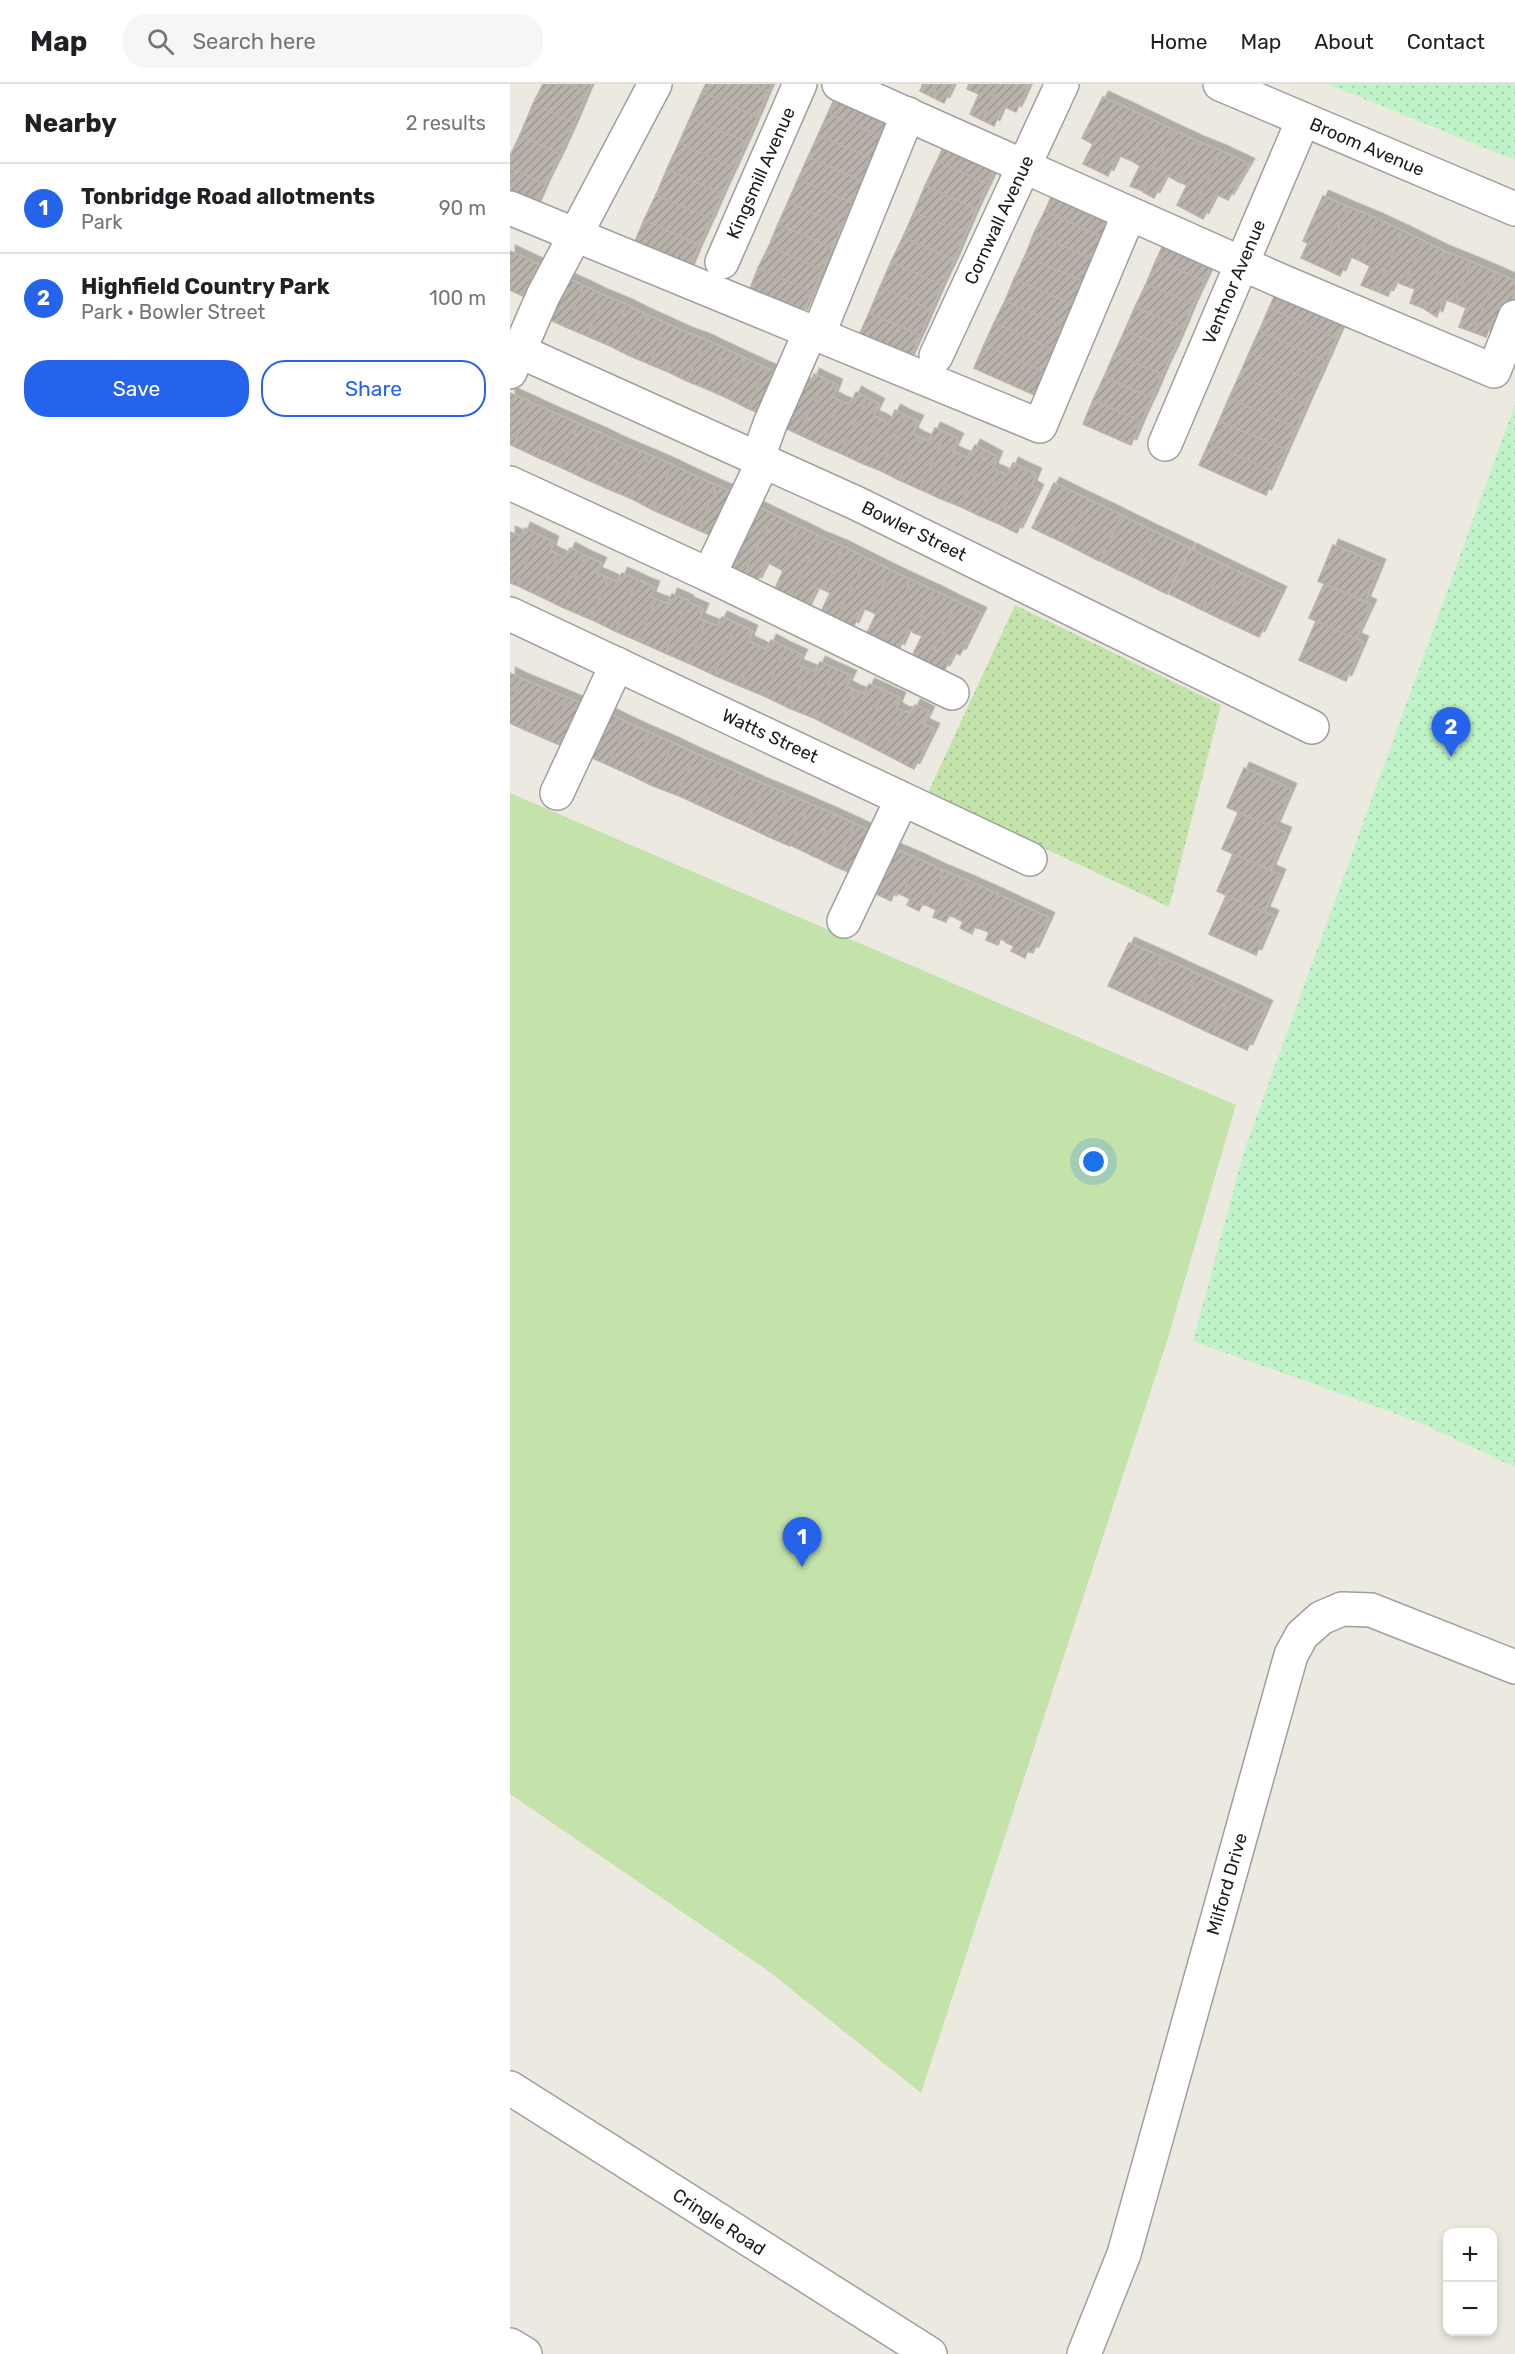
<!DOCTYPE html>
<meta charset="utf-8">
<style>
body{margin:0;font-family:Rubik,sans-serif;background:#f6f6f6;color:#202124}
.controls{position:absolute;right:18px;bottom:18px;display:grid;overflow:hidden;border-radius:12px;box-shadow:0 3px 9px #0003}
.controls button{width:54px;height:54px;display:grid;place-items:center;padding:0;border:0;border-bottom:2px solid #e0e0e0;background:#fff;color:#202124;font:30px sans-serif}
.you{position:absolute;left:584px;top:1078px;width:21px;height:21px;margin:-15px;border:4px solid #fff;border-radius:50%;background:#1a73e8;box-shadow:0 0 0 9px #1a73e833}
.badge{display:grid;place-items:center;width:39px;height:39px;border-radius:50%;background:#2563eb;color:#fff;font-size:20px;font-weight:700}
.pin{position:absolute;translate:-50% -50px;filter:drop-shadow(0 2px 3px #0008)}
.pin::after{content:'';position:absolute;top:32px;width:21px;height:18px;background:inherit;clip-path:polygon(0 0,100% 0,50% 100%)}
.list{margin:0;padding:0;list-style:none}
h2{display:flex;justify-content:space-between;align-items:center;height:78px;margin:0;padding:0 24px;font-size:26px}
h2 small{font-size:20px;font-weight:400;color:#757577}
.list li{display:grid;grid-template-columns:39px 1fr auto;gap:18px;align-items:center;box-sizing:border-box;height:90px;padding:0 24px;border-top:2px solid #e0e0e0}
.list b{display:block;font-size:22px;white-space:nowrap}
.list p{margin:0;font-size:20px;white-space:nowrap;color:#757577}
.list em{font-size:20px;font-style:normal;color:#757577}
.actions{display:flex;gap:12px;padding:18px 24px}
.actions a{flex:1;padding:14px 0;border:2px solid #2563eb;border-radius:24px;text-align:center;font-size:21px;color:#2563eb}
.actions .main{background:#2563eb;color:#fff}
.icon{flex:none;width:33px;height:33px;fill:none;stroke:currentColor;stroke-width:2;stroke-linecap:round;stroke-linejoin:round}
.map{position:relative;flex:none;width:1005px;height:2270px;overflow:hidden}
header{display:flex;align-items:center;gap:36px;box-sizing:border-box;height:84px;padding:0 30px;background:#fff;border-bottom:2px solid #e0e0e0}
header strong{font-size:28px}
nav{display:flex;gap:33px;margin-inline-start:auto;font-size:21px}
.search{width:420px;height:54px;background:#f6f6f6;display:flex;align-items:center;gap:15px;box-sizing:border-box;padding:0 21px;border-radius:24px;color:#757577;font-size:22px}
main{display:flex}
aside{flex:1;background:#fff}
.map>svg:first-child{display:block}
</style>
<header>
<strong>Map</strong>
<div class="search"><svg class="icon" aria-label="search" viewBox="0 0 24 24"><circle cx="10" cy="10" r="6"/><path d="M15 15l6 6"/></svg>Search here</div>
<nav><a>Home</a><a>Map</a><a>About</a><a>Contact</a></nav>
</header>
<main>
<aside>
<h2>Nearby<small>2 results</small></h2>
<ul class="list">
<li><span class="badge">1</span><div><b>Tonbridge Road allotments</b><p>Park</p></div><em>90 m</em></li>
<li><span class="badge">2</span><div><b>Highfield Country Park</b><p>Park · Bowler Street</p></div><em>100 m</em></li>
</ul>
<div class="actions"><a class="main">Save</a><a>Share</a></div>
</aside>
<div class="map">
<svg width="1005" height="2270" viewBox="0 0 1005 2270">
<defs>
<pattern id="grass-dots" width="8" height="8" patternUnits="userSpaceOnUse" patternTransform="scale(1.5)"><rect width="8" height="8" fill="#c3e3ab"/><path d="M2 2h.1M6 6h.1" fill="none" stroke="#a7c293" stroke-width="1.8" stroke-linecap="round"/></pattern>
<pattern id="park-dots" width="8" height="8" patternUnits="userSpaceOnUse" patternTransform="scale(1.5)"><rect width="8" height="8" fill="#c0f4c8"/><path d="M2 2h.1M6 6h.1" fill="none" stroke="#a4d1ab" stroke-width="1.8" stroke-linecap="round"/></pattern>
<pattern id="building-hatch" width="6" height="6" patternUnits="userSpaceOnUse" patternTransform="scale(1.5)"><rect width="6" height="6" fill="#b8b2ab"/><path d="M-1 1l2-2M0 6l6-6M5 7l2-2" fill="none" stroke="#9e9893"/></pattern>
<filter id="shadow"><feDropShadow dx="5.5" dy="-5.5" stdDeviation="0" flood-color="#0004"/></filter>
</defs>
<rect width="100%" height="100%" fill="#ece9e1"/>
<!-- grass -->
<path fill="url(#grass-dots)" d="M505,521L711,621L659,823L418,709Z"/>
<!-- park -->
<g fill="url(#park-dots)">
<path d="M817,0H1005V76Z"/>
<path d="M1005,320V1383L906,1337L683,1257L734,1067Z"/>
</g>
<!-- garden -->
<path fill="#c3e3ab" d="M0,709L726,1021L657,1257L411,2009L257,1886L0,1710Z"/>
<!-- building -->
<g fill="url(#building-hatch)" stroke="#bcb1a5" stroke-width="1.5" filter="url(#shadow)">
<path d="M33,0H59L77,8L64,39L23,20Z"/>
<path d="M59,0H81L77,8Z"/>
<path d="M196,0H242L258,7L247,33L192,8Z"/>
<path d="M242,0H261L258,7Z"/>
<path d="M413,0H428L422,13L410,7Z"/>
<path d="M428,0H443L434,19L422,13Z"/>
<path d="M459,0H489L472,36L460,30L469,10L457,5Z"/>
<path d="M489,0H519L506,28L493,22L484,42L472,36Z"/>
<path d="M328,7L381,30L372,53L318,29Z"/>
<path d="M192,8L247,33L236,58L180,34Z"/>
<path d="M593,13L617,24L586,86L573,80L583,60L572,54Z"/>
<path d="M23,20L64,39L50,70L10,51Z"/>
<path d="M617,24L642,36L622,77L608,71L598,92L586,86Z"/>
<path d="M318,29L372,53L362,75L308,51Z"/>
<path d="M180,34L236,58L224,84L169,59Z"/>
<path d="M642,36L663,46L633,107L620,102L630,82L622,77Z"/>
<path d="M663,46L689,58L669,98L656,91L644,114L633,108Z"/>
<path d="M10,51L50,70L35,100L0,84V72Z"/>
<path d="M308,51L362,75L352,97L298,73Z"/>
<path d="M438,52L489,75L478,100L427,77Z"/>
<path d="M689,58L711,67L682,129L667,121L677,101L669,98Z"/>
<path d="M169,59L224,84L212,110L157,85Z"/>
<path d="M711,67L739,80L718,116L706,110L693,135L682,129Z"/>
<path d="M298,73L352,97L342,119L288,95Z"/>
<path d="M427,77L478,100L466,125L415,102Z"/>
<path d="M0,84L35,100L22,130L0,120Z"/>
<path d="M157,85L212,110L201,135L146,111Z"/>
<path d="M288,95L342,119L332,142L278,118Z"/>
<path d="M415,102L466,125L455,150L404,128Z"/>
<path d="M545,104L611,134L601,157L535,127Z"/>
<path d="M146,111L201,135L189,161L134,136Z"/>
<path d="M813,112L838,123L811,183L791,174L798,159L793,157Z"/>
<path d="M278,118L332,142L322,164L268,140Z"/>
<path d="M838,123L867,135L848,176L839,172L830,192L811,183Z"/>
<path d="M535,127L601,157L591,179L524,149Z"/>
<path d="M404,128L455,150L444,176L393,153Z"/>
<path d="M867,135L893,147L866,207L851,201L860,182L848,176Z"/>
<path d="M134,136L189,161L178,187L123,162Z"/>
<path d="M268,140L322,164L312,186L259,162Z"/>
<path d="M893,147L913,157L894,201L885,197L878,212L866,207Z"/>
<path d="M524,149L591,179L581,201L515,172Z"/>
<path d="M393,153L444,176L432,201L381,178Z"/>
<path d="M657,153L704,174L694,197L646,176Z"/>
<path d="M913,157L936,168L913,224L900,219L905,205L894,201Z"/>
<path d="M259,162L312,186L302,208L248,184Z"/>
<path d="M0,167L28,180L13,212L0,206Z"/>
<path d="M936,168L961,178L945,219L933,215L927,233L913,224Z"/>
<path d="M515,172L581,201L571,224L504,195Z"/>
<path d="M646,176L694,197L683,220L636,200Z"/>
<path d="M381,178L432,201L421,226L370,203Z"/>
<path d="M961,178L987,189L963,248L949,243L956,224L945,219Z"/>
<path d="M248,184L302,208L292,231L239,207Z"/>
<path d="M987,189L1005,197V208L993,237L983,234L976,253L963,248Z"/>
<path d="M54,193L74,202L56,243L36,234Z"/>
<path d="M504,195L571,224L561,246L495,217Z"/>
<path d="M636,200L683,220L673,244L625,223Z"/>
<path d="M74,202L95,212L77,252L56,243Z"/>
<path d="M769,202L836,232L826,254L759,224Z"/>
<path d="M370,203L421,226L410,251L359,229Z"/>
<path d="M95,212L117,221L98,261L77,252Z"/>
<path d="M495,217L561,246L551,269L484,239Z"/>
<path d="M117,221L137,231L118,271L98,261Z"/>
<path d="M625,223L673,244L663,267L615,246Z"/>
<path d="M759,224L826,254L816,277L749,247Z"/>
<path d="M359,229L410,251L398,277L348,254Z"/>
<path d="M137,231L157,240L139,280L118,271Z"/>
<path d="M484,239L551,269L541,291L474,261Z"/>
<path d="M157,240L177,249L156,287L139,280Z"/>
<path d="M615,246L663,267L652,290L604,270Z"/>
<path d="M749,247L816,277L806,299L739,269Z"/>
<path d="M177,249L196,256L177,297L156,287Z"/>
<path d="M196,256L215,265L197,305L177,297Z"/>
<path d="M474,261L541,291L531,314L464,284Z"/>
<path d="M215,265L236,275L217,314L197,305Z"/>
<path d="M739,269L806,299L796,321L729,292Z"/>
<path d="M604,270L652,290L642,314L594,293Z"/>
<path d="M236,275L256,284L237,324L217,314Z"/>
<path d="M256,284L276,293L257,333L237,324Z"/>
<path d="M304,290L316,296L288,350L268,341L289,297L299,302Z"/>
<path d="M729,292L796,321L786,344L719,314Z"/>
<path d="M594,293L642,314L631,337L583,316Z"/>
<path d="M316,296L327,301L322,313L331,318L311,361L288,350Z"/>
<path d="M346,308L357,314L330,369L311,361L331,318L340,321Z"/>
<path d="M0,309L22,319L3,362L0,360Z"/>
<path d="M357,314L369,320L363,332L370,335L349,378L330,369Z"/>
<path d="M719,314L786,344L776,366L709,337Z"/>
<path d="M583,316L631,337L621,361L573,340Z"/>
<path d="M22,319L46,330L27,373L3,362Z"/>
<path d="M385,326L396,332L369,386L349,378L370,335L379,340Z"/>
<path d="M46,330L69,340L50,383L27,373Z"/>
<path d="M396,332L408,337L402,349L410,354L389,396L369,386Z"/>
<path d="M709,337L776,366L766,389L699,359Z"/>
<path d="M69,340L92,350L73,394L50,383Z"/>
<path d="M425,344L436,349L409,405L389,396L410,354L419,357Z"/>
<path d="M436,349L448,355L442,367L450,371L429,414L409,405Z"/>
<path d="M92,350L115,361L96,404L73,394Z"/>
<path d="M699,359L766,389L756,411L689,381Z"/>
<path d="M115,361L139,371L120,414L96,404Z"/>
<path d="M465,361L476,367L449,422L429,414L450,371L458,374Z"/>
<path d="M476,367L487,373L482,385L489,388L468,431L449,422Z"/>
<path d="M139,371L162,381L143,426L120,414Z"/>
<path d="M503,379L515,385L487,439L468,431L489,388L497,392Z"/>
<path d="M162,381L185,392L166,436L143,426Z"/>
<path d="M515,385L526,390L521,402L528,406L507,449L487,439Z"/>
<path d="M185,392L207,402L188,446L166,436Z"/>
<path d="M544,399L577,415L556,460L522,444Z"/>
<path d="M207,402L231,412L212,456L188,446Z"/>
<path d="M577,415L611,431L589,477L556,460Z"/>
<path d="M244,421L264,431L233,492L221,486L230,467L223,463Z"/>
<path d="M264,431L290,443L270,485L257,478L246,499L233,492Z"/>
<path d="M612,432L645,448L623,493L590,477Z"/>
<path d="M290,443L310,453L277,520L261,513L273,487L270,485Z"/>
<path d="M15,444L29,451L6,501L0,499V448L11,453Z"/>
<path d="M645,448L679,464L657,510L623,493Z"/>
<path d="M29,451L43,458L40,467L48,471L29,512L6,501Z"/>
<path d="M310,453L334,463L314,506L307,503L294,529L277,520Z"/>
<path d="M823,461L870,481L855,517L808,497Z"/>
<path d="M334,463L356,474L326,536L311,528L320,509L314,506Z"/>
<path d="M60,464L75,472L52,523L29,512L48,471L55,474Z"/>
<path d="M681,465L714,481L692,526L659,510Z"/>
<path d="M75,472L91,479L86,489L98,494L80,535L52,523Z"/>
<path d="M356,474L380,486L360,527L352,524L343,544L326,536Z"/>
<path d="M714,481L737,492L715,537L692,526Z"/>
<path d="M380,486L401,496L372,558L356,551L366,530L360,527Z"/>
<path d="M112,489L128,496L105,547L80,535L98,494L108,499Z"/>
<path d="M737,492L771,508L749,553L715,537Z"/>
<path d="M127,496L144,503L140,513L146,516L128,557L105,547Z"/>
<path d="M401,496L425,507L404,549L398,545L389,566L372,558Z"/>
<path d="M814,500L861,521L845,555L799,534Z"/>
<path d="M425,507L447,518L418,580L402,572L412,552L404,549Z"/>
<path d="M162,510L178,517L155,569L128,557L146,516L158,520Z"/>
<path d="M177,518L193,525L189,535L196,538L178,579L155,569Z"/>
<path d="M447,518L471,529L450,571L444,568L434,587L418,580Z"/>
<path d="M212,533L227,540L204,591L178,579L196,538L207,542Z"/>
<path d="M806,537L853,558L836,597L789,576Z"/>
<path d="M227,540L242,547L238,557L248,562L230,602L204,591Z"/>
<path d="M261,556L276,564L254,612L230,602L248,562L256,566Z"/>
<path d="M276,564L292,571L287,581L297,585L279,624L254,612Z"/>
<path d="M310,578L325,585L304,634L279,624L297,585L305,588Z"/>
<path d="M325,585L341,592L336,602L345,607L327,646L304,634Z"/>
<path d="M0,589L12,595L0,619Z"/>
<path d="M12,595L36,605L15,646L0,639V619Z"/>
<path d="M359,600L375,607L352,658L327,646L345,607L355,610Z"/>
<path d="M36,605L58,614L38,656L15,646Z"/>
<path d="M374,607L390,614L386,624L393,628L373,669L352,658Z"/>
<path d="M58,614L79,623L60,665L38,656Z"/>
<path d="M405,621L419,628L413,640L424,645L404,685L373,669L393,628L401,629Z"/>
<path d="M92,626L118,639L98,681L74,670Z"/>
<path d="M118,639L140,649L120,691L98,681Z"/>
<path d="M140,649L163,659L143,702L120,691Z"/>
<path d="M163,659L186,670L167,711L143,702Z"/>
<path d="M186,670L211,681L191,722L167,711Z"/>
<path d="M211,681L233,691L213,732L191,722Z"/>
<path d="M734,684L781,705L764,744L717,723Z"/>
<path d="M233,691L255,701L236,742L213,732Z"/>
<path d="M255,701L277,710L257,752L236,742Z"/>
<path d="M277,710L300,720L280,762L257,752Z"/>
<path d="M300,720L323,730L303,772L280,761Z"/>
<path d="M728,729L776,749L760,786L712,765Z"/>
<path d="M323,730L345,740L326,783L303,772Z"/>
<path d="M345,740L369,751L349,792L326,783Z"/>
<path d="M378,762L408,775L392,811L385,808L381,817L366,810L369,803L361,799Z"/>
<path d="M723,770L770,791L754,828L707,807Z"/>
<path d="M408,775L434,787L418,822L413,819L409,827L397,821L400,815L392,811Z"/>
<path d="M434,787L460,798L444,833L439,831L436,838L423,833L426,826L418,822Z"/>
<path d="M460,798L487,810L471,845L465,843L462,850L450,844L453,838L444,833Z"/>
<path d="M487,810L513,822L497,859L491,854L488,861L476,856L479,848L471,845Z"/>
<path d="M716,812L763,832L746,871L699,850Z"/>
<path d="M513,822L539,834L523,869L518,866L515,874L501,867L504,862L497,859Z"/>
<path d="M619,859L653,874L633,918L598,902Z"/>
<path d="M653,874L688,890L668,934L633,918Z"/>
<path d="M688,890L723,906L702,950L668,934Z"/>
<path d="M723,906L757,922L737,966L702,950Z"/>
</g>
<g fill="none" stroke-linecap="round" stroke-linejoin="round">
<defs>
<g id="minor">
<path d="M329,0L769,196L984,287L1005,233"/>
<path d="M710,0L1005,125"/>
<path d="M0,124L530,342L619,130"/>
<path d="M212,178L290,0"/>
<path d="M308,251L398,30"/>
<path d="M0,263L346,419L802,643"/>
<path d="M426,272L552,0"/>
<path d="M0,288L33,212L145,0"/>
<path d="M655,360L793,36"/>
<path d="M247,376L260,340L301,246"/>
<path d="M0,399L199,491L253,378"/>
<path d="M199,491L442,609"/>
<path d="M0,530L520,775"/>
<path d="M47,709L107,580"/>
<path d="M334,837L392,715"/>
<path d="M0,2004L420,2270"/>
<path d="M0,2261L15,2270"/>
<path d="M574,2270L614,2170L781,1571L792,1551L811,1534L832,1525L861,1526L1005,1583"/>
</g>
</defs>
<!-- minor casing -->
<use href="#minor" stroke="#9f9f9f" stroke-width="36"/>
<!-- minor -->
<use href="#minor" stroke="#fff" stroke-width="33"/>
</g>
<g text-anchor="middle" stroke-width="5" stroke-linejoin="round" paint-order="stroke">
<!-- street labels -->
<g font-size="18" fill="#1b1b1b" stroke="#fff">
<text transform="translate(857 63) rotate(23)" y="6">Broom Avenue</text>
<text transform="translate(251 89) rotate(-66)" y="6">Kingsmill Avenue</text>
<text transform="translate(489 136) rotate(-65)" y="6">Cornwall Avenue</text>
<text transform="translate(724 198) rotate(-67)" y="6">Ventnor Avenue</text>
<text transform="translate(404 447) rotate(26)" y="6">Bowler Street</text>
<text transform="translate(260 652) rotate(25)" y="6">Watts Street</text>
<text transform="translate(717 1800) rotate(-74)" y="6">Milford Drive</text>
<text transform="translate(209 2138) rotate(33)" y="6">Cringle Road</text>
</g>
</g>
</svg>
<div class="controls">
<button>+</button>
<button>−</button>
</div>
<div class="you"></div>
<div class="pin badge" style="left:292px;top:1483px">1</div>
<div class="pin badge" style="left:941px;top:673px">2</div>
</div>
</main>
